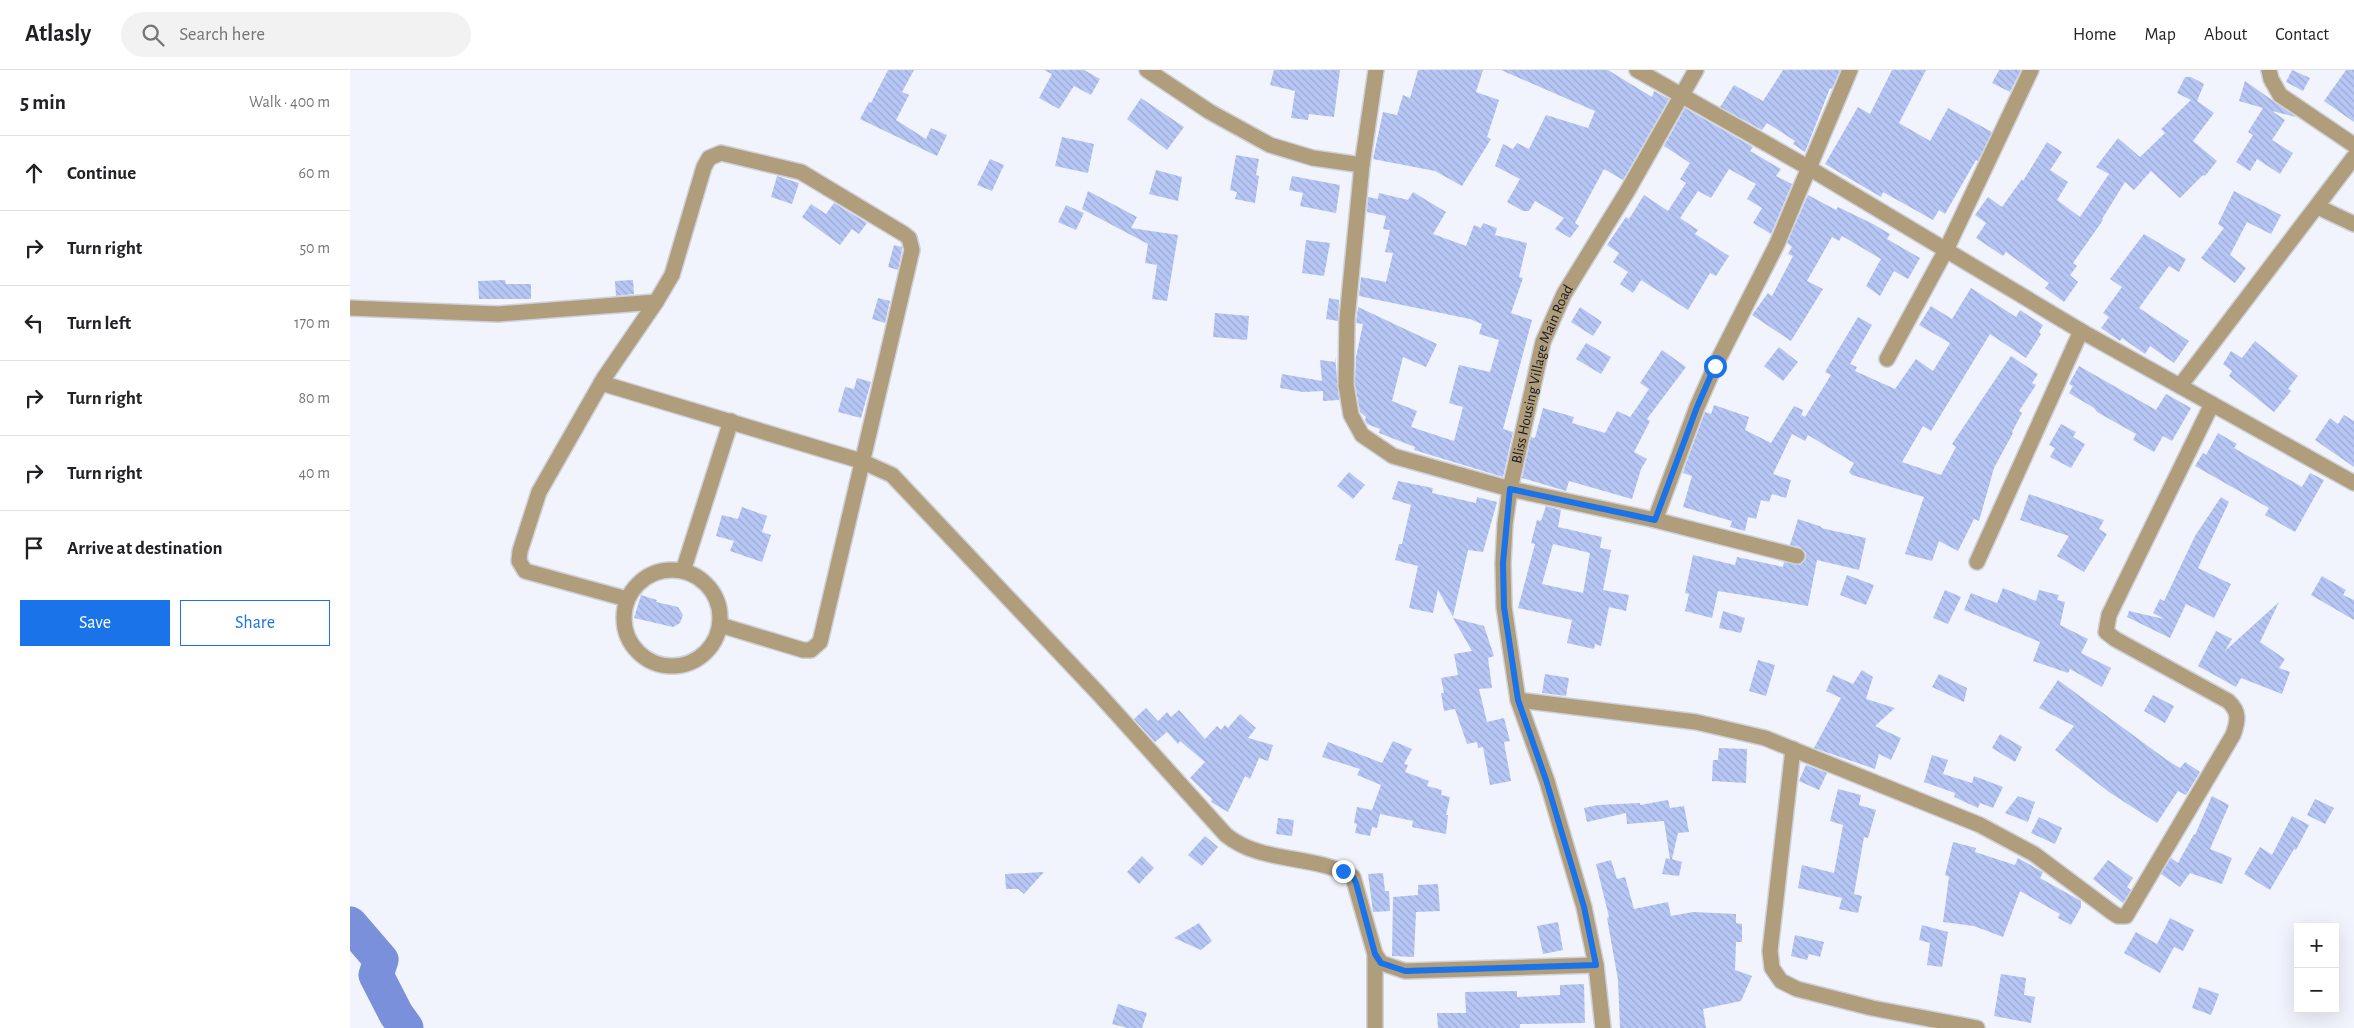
<!DOCTYPE html>
<meta charset="utf-8">
<style>
body{margin:0;font-family:"Alegreya Sans",sans-serif;background:#f2f2f2;color:#202124}
.controls{position:absolute;right:15px;bottom:15px;display:grid;overflow:hidden;border-radius:0px;box-shadow:0 5px 20px #0002}
.controls button{width:45px;height:45px;display:grid;place-items:center;padding:0;border:0;border-bottom:1px solid #e0e0e0;background:#fff;color:#202124;font:25px sans-serif}
.stop{position:absolute;width:15px;height:15px;margin:-11px;border:4px solid #1a73e8;border-radius:50%;background:#fff}
.stop.end{background:#1a73e8;border-color:#fff;box-shadow:0 1px 5px #0008}
.list{margin:0;padding:0;list-style:none}
h2{display:flex;justify-content:space-between;align-items:center;height:65px;margin:0;padding:0 20px;font-size:21px}
h2 small{font-size:16px;font-weight:400;color:#757577}
.list li{display:grid;grid-template-columns:32px 1fr auto;gap:15px;align-items:center;box-sizing:border-box;height:75px;padding:0 20px;border-top:1px solid #e0e0e0}
.list b{display:block;font-size:19px;white-space:nowrap}
.list em{font-size:16px;font-style:normal;color:#757577}
.actions{display:flex;gap:10px;padding:15px 20px}
.actions a{flex:1;padding:11px 0;border:1px solid #1a73e8;border-radius:0px;text-align:center;font-size:18px;color:#1a73e8}
.actions .main{background:#1a73e8;color:#fff}
.icon{flex:none;width:28px;height:28px;fill:none;stroke:currentColor;stroke-width:2;stroke-linecap:round;stroke-linejoin:round}
.map{position:relative;flex:none;width:2004px;height:958px;overflow:hidden}
header{display:flex;align-items:center;gap:30px;box-sizing:border-box;height:70px;padding:0 25px;background:#fff;border-bottom:1px solid #e0e0e0}
header strong{font-size:24px}
nav{display:flex;gap:28px;margin-inline-start:auto;font-size:18px}
.search{width:350px;height:45px;background:#f2f2f2;display:flex;align-items:center;gap:12px;box-sizing:border-box;padding:0 18px;border-radius:28px;color:#757577;font-size:19px}
main{display:flex}
aside{flex:1;background:#fff}
.map>svg:first-child{display:block}
</style>
<header>
<strong>Atlasly</strong>
<div class="search"><svg class="icon" aria-label="search" viewBox="0 0 24 24"><circle cx="10" cy="10" r="6"/><path d="M15 15l6 6"/></svg>Search here</div>
<nav><a>Home</a><a>Map</a><a>About</a><a>Contact</a></nav>
</header>
<main>
<aside>
<h2>5 min<small>Walk · 400 m</small></h2>
<ul class="list">
<li><svg class="icon" aria-label="ahead" viewBox="0 0 24 24"><path d="M12 20V5M6 11l6-6 6 6"/></svg><div><b>Continue</b></div><em>60 m</em></li>
<li><svg class="icon" aria-label="right" viewBox="0 0 24 24"><path d="M7 20v-9h11M14 6l5 5-5 5"/></svg><div><b>Turn right</b></div><em>50 m</em></li>
<li><svg class="icon" aria-label="left" viewBox="0 0 24 24"><path d="M17 20v-9H6M10 6l-5 5 5 5"/></svg><div><b>Turn left</b></div><em>170 m</em></li>
<li><svg class="icon" aria-label="right" viewBox="0 0 24 24"><path d="M7 20v-9h11M14 6l5 5-5 5"/></svg><div><b>Turn right</b></div><em>80 m</em></li>
<li><svg class="icon" aria-label="right" viewBox="0 0 24 24"><path d="M7 20v-9h11M14 6l5 5-5 5"/></svg><div><b>Turn right</b></div><em>40 m</em></li>
<li><svg class="icon" aria-label="arrive" viewBox="0 0 24 24"><path d="M6 21V4h12l-3 4 3 4H6"/></svg><div><b>Arrive at destination</b></div></li>
</ul>
<div class="actions"><a class="main">Save</a><a>Share</a></div>
</aside>
<div class="map">
<svg width="2004" height="958" viewBox="0 0 2004 958">
<defs>
<pattern id="building-back-hatch" width="6" height="6" patternUnits="userSpaceOnUse" patternTransform="scale(1.25)"><rect width="6" height="6" fill="#b7c7f5"/><path d="M-1 5l2 2M0 0l6 6M5-1l2 2" fill="none" stroke="#9daad2"/></pattern>
</defs>
<rect width="100%" height="100%" fill="#f1f4fc"/>
<g fill="none" stroke-linecap="round" stroke-linejoin="round">
<!-- river -->
<path stroke="#7a90da" stroke-width="35" d="M0,854L31,890L26,905L46,944L56,958"/>
</g>
<!-- building -->
<g fill="url(#building-back-hatch)" fill-rule="evenodd">
<path d="M538,0H564L552,22L559,25L546,50L576,69L581,58L597,65L587,86L510,49L519,32L521,33Z"/>
<path d="M694,0H734L750,9L741,25L724,16L709,39L689,28L702,4Z"/>
<path d="M924,0H990L984,47L959,44L958,50L941,48L945,21L920,15Z"/>
<path d="M1068,0H1133L1126,22L1149,30L1137,67L1141,69L1112,116L1085,101L1023,89L1033,42L1047,45L1053,25L1060,28Z"/>
<path d="M1151,0H1258L1302,27L1304,21L1319,29L1273,110L1254,99L1225,153L1229,156L1220,168L1205,159L1214,148L1185,131L1179,141H1173L1157,132L1170,109L1145,96L1153,74L1163,79L1167,73L1179,79L1196,45L1238,58L1245,41Z"/>
<path d="M1433,0H1490L1482,19L1480,18L1455,82L1443,74L1445,71L1417,53L1412,60L1370,37L1384,15L1413,31Z"/>
<path d="M1542,0H1576L1549,53L1580,71L1598,38L1642,62L1628,91L1626,90L1595,144L1589,140L1583,150L1533,122L1531,127L1475,94L1508,37L1520,44Z"/>
<path d="M1649,0H1671L1660,22L1642,13Z"/>
<path d="M1942,0L1960,8L1953,21L1936,12Z"/>
<path d="M1996,0H2004V52L1974,31Z"/>
<path d="M1835,7H1841L1854,14L1847,31L1864,43L1843,71L1867,91L1855,106L1853,105L1830,128L1801,101L1784,120L1775,112L1752,149L1753,150L1723,193L1727,196L1720,205L1728,212L1714,232L1695,218L1699,213L1656,182L1653,186L1626,168L1636,153L1625,145L1638,127L1652,137L1672,109L1673,111L1697,72L1712,82L1700,100L1718,112L1707,130L1730,147L1759,104L1746,97L1768,68L1790,87L1815,63L1811,59L1841,30L1827,23Z"/>
<path d="M1895,11L1946,47L1922,41L1935,50L1922,70L1943,83L1930,104L1907,89L1900,101L1886,92L1903,65L1898,62L1913,38L1889,31Z"/>
<path d="M791,28L834,57L817,80L777,49Z"/>
<path d="M1335,38L1403,77L1400,81L1431,99L1426,106L1442,114L1421,164L1403,153L1412,138L1397,129L1406,114L1379,99L1361,128L1348,121L1330,148L1348,160L1345,164L1379,186L1366,206L1360,203L1338,240L1291,210L1283,223L1270,214L1278,202L1263,192L1269,183L1257,175L1276,147L1279,149L1294,125L1318,141L1336,113L1330,109L1340,93L1314,76Z"/>
<path d="M712,67L744,74L738,103L705,96Z"/>
<path d="M886,85L909,89L906,105L909,106L905,133L885,129L887,122L880,120Z"/>
<path d="M640,89L654,95L642,121L627,115Z"/>
<path d="M806,100L832,107L828,131L799,124Z"/>
<path d="M427,106L449,113L442,134L421,127Z"/>
<path d="M942,106L990,115L986,143L950,136L953,123L939,120Z"/>
<path d="M738,121L787,147L781,158L828,165L817,231L802,229L807,195L795,193L798,174L732,139Z"/>
<path d="M1884,121L1931,145L1921,164L1897,152L1880,185L1896,198L1885,213L1851,188L1874,158L1868,154Z"/>
<path d="M1063,122L1096,142L1083,164L1116,176L1124,155L1131,158L1133,153L1147,158L1145,165L1177,173L1169,207L1173,208L1161,243L1182,250L1153,359L1163,362L1153,407L1064,380L1065,377L1029,363L1030,359L1017,354L1015,350L1016,347L1010,342L1005,314L1006,287L1013,254L1006,253L1008,237L1087,274L1076,297L1053,287L1042,331L1067,341L1061,357L1104,371L1113,337L1099,333L1109,295L1140,302L1149,270L1129,264L1132,254L1120,249L1009,226L1011,207L1036,212L1043,183L1035,182L1040,160L1033,159L1036,146L1017,142L1018,127L1028,129L1029,123L1058,130Z"/>
<path d="M1458,125L1486,140L1488,137L1523,154L1540,164L1537,169L1570,188L1558,209L1544,201L1530,226L1516,216L1531,189L1492,166L1489,171L1482,167L1457,211L1473,219L1441,271L1402,245L1418,223L1422,226L1443,186L1438,184L1442,177L1437,173Z"/>
<path d="M484,133L517,153L509,164L502,159L490,175L452,147L461,134L476,144Z"/>
<path d="M716,135L734,143L726,160L708,152Z"/>
<path d="M1794,164L1836,189L1829,202L1819,196L1789,238L1839,271L1824,293L1800,276L1795,284L1772,268L1770,271L1751,258L1759,247L1753,243L1772,217L1760,209Z"/>
<path d="M956,170L980,173L974,206L952,203Z"/>
<path d="M544,175L552,177V180L548,200L538,197Z"/>
<path d="M155,210L156,214H181V229H129L128,211Z"/>
<path d="M283,210L284,224L266,226L265,211Z"/>
<path d="M1621,218L1666,247L1670,240L1693,255L1689,262L1691,264L1676,288L1640,264L1581,361L1573,356L1552,392L1591,405L1606,377L1602,374L1661,286L1688,304L1682,313L1686,315L1669,341L1672,343L1662,362L1663,363L1644,398L1629,451L1624,449L1608,481L1589,471L1582,491L1555,484L1574,427L1502,405L1499,402L1504,393L1458,365L1455,371L1442,364L1423,404L1441,410L1436,428L1422,424L1419,432L1411,430L1406,449L1398,447L1395,461L1380,457L1382,451L1333,437L1342,406L1333,403L1335,396L1355,342L1361,344L1364,335L1399,347L1395,360L1421,373L1444,336L1453,340L1450,349L1452,345L1455,347L1481,305L1475,302L1508,247L1522,255L1500,294L1507,297L1505,301L1545,319L1566,289L1583,301L1600,273L1569,255L1581,236L1602,249Z"/>
<path d="M528,228L540,231L535,253L522,249Z"/>
<path d="M979,228L989,230L988,251L976,249Z"/>
<path d="M1230,237L1252,252L1243,266L1221,252Z"/>
<path d="M865,243L899,246L897,270L863,267Z"/>
<path d="M1905,271L1948,306L1938,319L1941,321L1924,342L1879,306L1882,301L1873,294L1881,281L1892,288Z"/>
<path d="M1236,273L1261,287L1251,304L1226,289Z"/>
<path d="M1429,277L1448,292L1433,311L1414,296Z"/>
<path d="M1312,280L1336,297L1297,349L1300,351L1284,382L1297,389L1291,399L1282,429L1219,411L1216,421L1172,408L1181,367L1185,368L1193,338L1224,347L1222,353L1255,363L1267,341L1280,347L1283,343L1299,319L1290,313Z"/>
<path d="M985,286L989,330L973,331V321L953,322L930,318L932,304L972,311L970,290L985,292Z"/>
<path d="M1729,296L1806,340L1816,324L1841,338L1822,371L1813,366L1804,382L1783,370L1786,364L1747,342L1744,338L1719,323L1723,316L1719,314Z"/>
<path d="M507,308L521,312L511,348L488,342L495,317L504,319Z"/>
<path d="M1994,345L2004,351V397L1965,370L1980,348L1988,354Z"/>
<path d="M1711,354L1726,362L1723,367L1735,374L1721,398L1700,387L1705,378L1699,375Z"/>
<path d="M1868,363L1887,374L1884,378L1952,417L1960,403L1974,410L1945,462L1915,445L1919,438L1845,396L1853,383L1856,385Z"/>
<path d="M999,402L1015,415L1003,429L987,416Z"/>
<path d="M1048,411L1083,418L1082,423L1126,433L1127,427L1147,432L1133,482L1118,480L1103,547L1088,520L1083,543L1059,538L1068,496L1045,490L1049,474H1052L1061,435L1042,429Z"/>
<path d="M1679,424L1754,450L1749,459L1757,464L1734,502L1707,486L1719,466L1670,450Z"/>
<path d="M1871,427L1879,432L1848,498L1881,514L1864,548L1836,534L1820,568L1777,547L1779,541L1814,549L1803,543L1810,529L1814,531L1845,466Z"/>
<path d="M1196,436L1211,440L1208,457L1252,467L1250,478L1261,480L1253,520L1279,525L1276,541L1259,537L1251,576L1245,574L1244,579L1217,573L1222,550L1168,538L1185,474L1181,473L1187,450L1191,451ZM1203,474L1240,483L1233,523L1192,514Z"/>
<path d="M392,437L417,446L412,462L421,465L412,492L380,481L384,471L366,466L372,445L388,449Z"/>
<path d="M1448,449L1472,457L1471,458L1516,468L1509,500L1467,490L1458,536L1368,521L1362,548L1335,541L1339,524L1335,523L1343,485L1385,495L1387,487L1433,497L1434,492L1450,495L1456,489V483L1450,477L1440,475Z"/>
<path d="M1497,505L1524,515L1516,535L1490,525Z"/>
<path d="M1972,506L1996,520L1993,525L2004,530V550L1961,525Z"/>
<path d="M1653,518L1686,531L1689,520L1709,525L1707,530L1715,532L1710,555L1738,569L1731,583L1761,598L1752,617L1720,599L1718,603L1683,591L1690,572L1614,540L1621,523L1647,533Z"/>
<path d="M1595,520L1611,527L1598,554L1583,548Z"/>
<path d="M291,525L307,530L306,532L328,537L333,545L330,553L323,557L284,548Z"/>
<path d="M1929,532L1910,572L1935,589L1929,598L1940,602L1932,624L1891,608L1886,617L1848,596L1866,561L1882,569L1875,581Z"/>
<path d="M1373,541L1395,548L1391,563L1369,558Z"/>
<path d="M1103,548L1134,556L1144,586L1138,588L1142,618L1129,619L1137,652L1154,648L1160,671L1154,672L1161,711L1140,715L1133,677L1128,678L1127,672L1117,674L1105,639L1094,641L1091,623H1094L1091,608L1108,605L1104,584L1122,581Z"/>
<path d="M1408,590L1425,595L1416,626L1399,621Z"/>
<path d="M1512,600L1523,607L1516,629L1545,638L1525,656L1551,668L1541,690L1529,684L1525,699L1464,678L1491,628L1476,621L1483,605L1503,614Z"/>
<path d="M1195,604L1219,608L1216,626L1192,623Z"/>
<path d="M1589,604L1617,618L1614,632L1582,617Z"/>
<path d="M1708,610L1817,690L1830,698L1835,692L1850,702L1836,725L1828,721L1807,753L1759,722L1705,680L1724,656L1689,638Z"/>
<path d="M1803,625L1824,636L1815,653L1794,641Z"/>
<path d="M796,638L808,651L817,642L821,647L829,640L855,669L867,656L871,660L875,655L878,658L890,644L906,658L898,668L923,675L918,691L909,688L900,709L895,706L878,742L861,732L862,729L840,708L855,692L830,671L828,674L817,662L805,672L784,649Z"/>
<path d="M1650,664L1672,677L1665,692L1642,678Z"/>
<path d="M1043,671L1062,679L1054,694L1058,695L1055,702L1079,711L1077,716L1092,720L1091,725L1100,727L1096,745H1098L1096,764L1062,757L1063,751L1030,744L1027,758L1022,757L1020,766L1005,763L1007,754L1004,753L1007,737L1022,740L1031,715L1007,705L1010,699L972,687L978,672L1032,693Z"/>
<path d="M1369,678L1397,679L1396,713L1362,711L1363,690H1368Z"/>
<path d="M1582,685L1598,690L1593,704L1622,713L1624,706L1653,717L1643,738L1630,733L1628,738L1604,727L1605,723L1574,712Z"/>
<path d="M1456,695L1477,703L1469,720L1449,711Z"/>
<path d="M1488,719L1511,725L1509,735L1526,740L1518,768L1514,767L1504,824L1512,826L1508,843L1489,839L1492,828L1448,818L1452,795L1484,803L1493,755L1480,751Z"/>
<path d="M1668,726L1685,732L1678,752L1655,743Z"/>
<path d="M1862,726L1879,735L1860,779L1882,788L1872,814L1840,803L1830,817L1811,804L1821,788L1828,793L1844,764L1845,765Z"/>
<path d="M1965,729L1984,738L1975,754L1957,745Z"/>
<path d="M1318,730L1320,738L1334,736L1339,762L1328,763L1322,789L1332,792L1329,806L1312,804L1316,788L1320,789L1314,751L1277,754L1276,743L1237,752L1234,738L1248,735L1290,733V735Z"/>
<path d="M1942,746L1959,755L1946,780L1944,779L1920,820L1894,804L1910,777L1922,785Z"/>
<path d="M1689,747L1712,758L1705,774L1681,763Z"/>
<path d="M928,748L944,750L942,766L926,764Z"/>
<path d="M855,766L868,777L852,796L838,785Z"/>
<path d="M1603,772L1626,778L1625,782L1665,795L1668,788L1691,801L1693,802L1690,808L1731,831V837L1721,855L1708,848L1710,844L1670,821L1653,867L1624,856L1593,852L1599,807L1595,805Z"/>
<path d="M792,786L804,798L789,814L777,802Z"/>
<path d="M1261,790L1267,809L1275,807L1284,839L1318,832L1321,846L1343,842L1386,844V853L1392,854V872H1386L1385,900L1402,906L1391,931L1353,939L1356,958H1270L1268,910L1257,848L1259,847L1246,794Z"/>
<path d="M1758,790L1783,808L1777,817L1781,820L1773,833L1743,809Z"/>
<path d="M694,802L674,824L668,819H656L655,804Z"/>
<path d="M1033,803L1035,821H1039L1040,841L1023,842L1018,804Z"/>
<path d="M1088,814L1090,841L1066,842L1064,887L1042,886L1043,827L1068,825V815Z"/>
<path d="M1820,848L1844,860L1833,881L1824,877L1810,903L1774,883L1786,862L1807,874Z"/>
<path d="M1208,852L1213,880L1193,884L1187,856Z"/>
<path d="M849,853L862,871L851,880L824,868Z"/>
<path d="M1572,855L1598,862L1592,897L1577,895L1580,873L1569,870Z"/>
<path d="M1445,865L1474,872L1470,887L1459,884L1457,890L1441,886Z"/>
<path d="M1651,904L1676,908L1674,925L1685,927L1681,953L1644,946Z"/>
<path d="M1234,914L1235,953L1170,954V958H1088L1087,943H1116L1115,922L1167,921V927L1210,925V915Z"/>
<path d="M1849,917L1869,924L1861,945L1842,938Z"/>
<path d="M768,934L797,943L792,958H778L762,954Z"/>
</g>
<g fill="none" stroke-linecap="round" stroke-linejoin="round">
<defs>
<g id="minor">
<path d="M797,0L860,42L920,75L963,88L1012,95"/>
<path d="M1026,0L1012,95L997,249L996,315L1001,345L1012,365L1043,386L1160,419L1305,450L1447,486"/>
<path d="M1287,0L1459,98L1731,261L2004,413"/>
<path d="M1919,0L1921,9L1930,25L2004,75"/>
<path d="M1968,137L2004,154"/>
<path d="M0,238L148,244L306,232"/>
<path d="M1537,289L1596,180L1681,0"/>
<path d="M251,313L511,391L542,405L748,623L876,765C911,794 965,784 1003,807L1025,884L1031,893L1055,901L1246,895"/>
<path d="M1830,316L2004,87"/>
<path d="M1305,450L1347,337L1365,296L1427,174L1500,0"/>
<path d="M1627,492L1731,261"/>
<circle cx="322" cy="548" r="48"/>
<path d="M333,501L381,351"/>
<path d="M277,529L175,501L169,491L170,481L189,422L254,308L306,232L322,205L354,97L359,88L371,83L451,102L554,164L559,168L562,180L470,572L461,580H453L370,555"/>
<path d="M1168,630L1346,652L1415,668L1630,755L1684,784L1763,843L1768,846H1776L1883,665C1888,651 1890,642 1878,631L1765,569L1756,562L1759,545L1862,334"/>
<path d="M1443,679L1420,881L1422,898L1431,911L1447,919L1522,938L1627,958"/>
<path d="M1025,884V958"/>
<path id="s1" d="M1253,958L1246,895L1234,837L1197,711L1168,630L1154,537L1153,493L1155,454L1160,419L1193,272L1214,224L1278,120L1346,0"/>
</g>
</defs>
<!-- minor casing -->
<use href="#minor" stroke="#ced1d9" stroke-width="18"/>
<!-- minor -->
<use href="#minor" stroke="#b09d7c" stroke-width="15"/>
</g>
<g fill="none" stroke-linecap="round" stroke-linejoin="round">
<!-- route -->
<path stroke="#1a73e8" stroke-width="6" d="M993,801L1003,807L1006,813L1025,884L1031,893L1055,901L1246,895L1234,837L1196,710L1168,630L1154,537L1153,493L1160,419L1305,450L1347,337L1365,296"/>
</g>
<g text-anchor="middle" stroke-width="4" stroke-linejoin="round" paint-order="stroke">
<!-- street labels -->
<g font-size="15" fill="#16181f" stroke="#fff">
<text dy="5" stroke="none"><textPath href="#s1" startOffset="672">Bliss Housing Village Main Road</textPath></text>
</g>
</g>
</svg>
<div class="controls">
<button>+</button>
<button>−</button>
</div>
<div class="stop" style="left:1365px;top:296px"></div>
<div class="stop end" style="left:993px;top:801px"></div>
</div>
</main>
